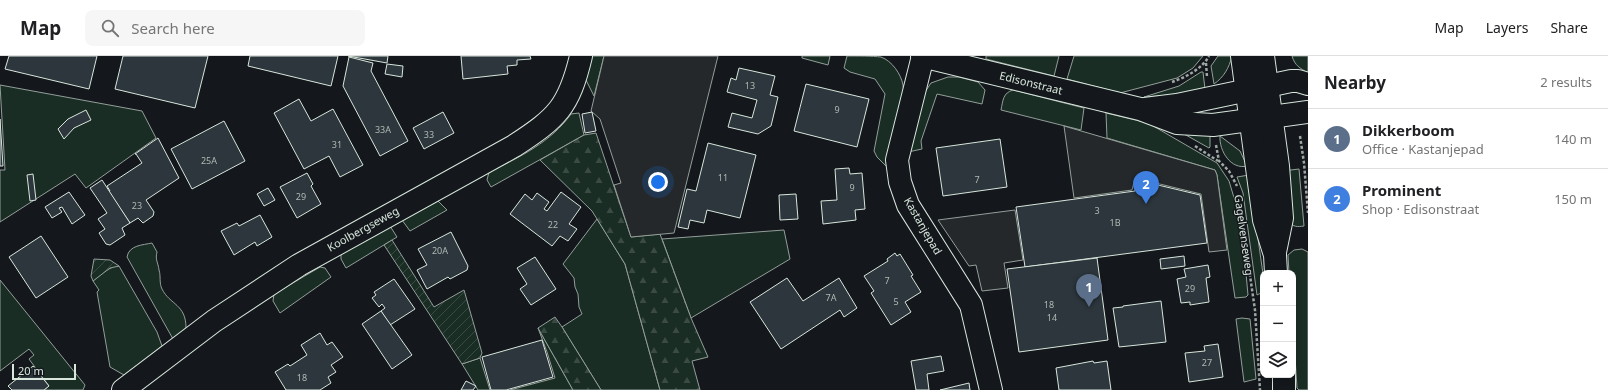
<!DOCTYPE html>
<meta charset="utf-8">
<style>
body{margin:0;font-family:"Noto Sans",sans-serif;background:#f6f6f6;color:#202124}
.controls{position:absolute;right:12px;bottom:12px;display:grid;overflow:hidden;border-radius:8px;box-shadow:0 2px 6px #0003}
.controls button{width:36px;height:36px;display:grid;place-items:center;padding:0;border:0;border-bottom:1px solid #e0e0e0;background:#fff;color:#202124;font:20px sans-serif}
.scale{position:absolute;left:12px;bottom:10px;width:64px;box-sizing:border-box;padding-left:4px;border:2px solid #d8e6dc;border-top:0;font-size:11px;line-height:14px;white-space:nowrap;color:#d8e6dc;-webkit-text-stroke:3px #14181c;paint-order:stroke}
.you{position:absolute;left:658px;top:126px;width:14px;height:14px;margin:-10px;border:3px solid #fff;border-radius:50%;background:#1a73e8;box-shadow:0 0 0 6px #1a73e833}
.badge{display:grid;place-items:center;width:26px;height:26px;border-radius:50%;background:#db2777;color:#fff;font-size:13px;font-weight:700}
.pin{position:absolute;translate:-50% -33px;filter:drop-shadow(0 1px 2px #0008)}
.pin::after{content:'';position:absolute;top:21px;width:14px;height:12px;background:inherit;clip-path:polygon(0 0,100% 0,50% 100%)}
.list{margin:0;padding:0;list-style:none}
h2{display:flex;justify-content:space-between;align-items:center;height:52px;margin:0;padding:0 16px;font-size:17px}
h2 small{font-size:13px;font-weight:400;color:#757577}
.list li{display:grid;grid-template-columns:26px 1fr auto;gap:12px;align-items:center;box-sizing:border-box;height:60px;padding:0 16px;border-top:1px solid #e0e0e0}
.list b{display:block;font-size:15px;white-space:nowrap}
.list p{margin:0;font-size:13px;white-space:nowrap;color:#757577}
.list em{font-size:13px;font-style:normal;color:#757577}
.icon{flex:none;width:22px;height:22px;fill:none;stroke:currentColor;stroke-width:2;stroke-linecap:round;stroke-linejoin:round}
.map{position:relative;flex:none;width:1308px;height:334px;overflow:hidden}
header{display:flex;align-items:center;gap:24px;box-sizing:border-box;height:56px;padding:0 20px;background:#fff;border-bottom:1px solid #e0e0e0}
header strong{font-size:19px}
nav{display:flex;gap:22px;margin-inline-start:auto;font-size:14px}
.search{width:280px;height:36px;background:#f6f6f6;display:flex;align-items:center;gap:10px;box-sizing:border-box;padding:0 14px;border-radius:8px;color:#757577;font-size:15px}
main{display:flex}
aside{flex:1;background:#fff}
.map>svg:first-child{display:block}
</style>
<header>
<strong>Map</strong>
<div class="search"><svg class="icon" aria-label="search" viewBox="0 0 24 24"><circle cx="10" cy="10" r="6"/><path d="M15 15l6 6"/></svg>Search here</div>
<nav><a>Map</a><a>Layers</a><a>Share</a></nav>
</header>
<main>
<div class="map">
<svg width="1308" height="334" viewBox="0 0 1308 334">
<defs>
<pattern id="forest-firs" width="22" height="20" patternUnits="userSpaceOnUse"><rect width="22" height="20" fill="#1a2d24"/><path d="M5 1l3.5 6h-7zM16 11l3.5 6h-7z" fill="#3b4b43"/></pattern>
<pattern id="garden-furrows" width="10" height="10" patternUnits="userSpaceOnUse"><rect width="10" height="10" fill="#1a2d24"/><path d="M-1 1l2-2M0 10L10 0M9 11l2-2" fill="none" stroke="#3b4b43"/></pattern>
</defs>
<rect width="100%" height="100%" fill="#14181c"/>
<!-- green -->
<g fill="#1a2d24" stroke="#939e99">
<path d="M591,0H604L594,40L586,24Z"/>
<path d="M802,0H830L828,9L802,2Z"/>
<path d="M847,0C857,0 872,0 881,1C892,5 901,18 903,29C906,49 893,91 888,112L877,101L874,95L885,38L875,23L850,16L844,12Z"/>
<path d="M986,0H1059L1054,20L986,3Z"/>
<path d="M1074,0H1203L1193,12L1177,22L1120,37L1067,23Z"/>
<path d="M1218,0H1232C1229,12 1224,21 1214,28L1211,10Z"/>
<path d="M1292,0H1308V17C1300,12 1295,10 1292,0Z"/>
<path d="M1201,16H1203L1205,33L1195,37L1144,41L1179,30Z"/>
<path d="M948,21H959L978,26L985,34L982,48L937,38L921,85L922,93L908,96L923,39L931,27Z"/>
<path d="M0,29L142,55L156,82L86,132L75,118L0,166V114H5Z"/>
<path d="M1013,34L1084,52L1081,74L1001,54C1003,44 1003,37 1013,34Z"/>
<path d="M579,57L584,79L491,131L487,124L489,116C520,101 551,86 571,58Z"/>
<path d="M1106,57L1148,67L1217,107L1229,125L1235,145L1244,196L1248,239L1246,241L1235,242L1217,119L1215,114L1107,82Z"/>
<path d="M1177,74L1210,78V91L1209,92Z"/>
<path d="M1220,80L1240,95L1247,110C1231,114 1219,95 1220,80Z"/>
<path d="M1299,113L1304,170C1297,171 1294,171 1288,166L1283,115Z"/>
<path d="M1249,119L1263,218V236L1257,239L1243,137L1237,121Z"/>
<path d="M437,144L447,154L410,175L402,164Z"/>
<path d="M597,163L625,208L660,334H601L562,271L582,258L579,251L578,238L575,231L574,222L563,208Z"/>
<path d="M390,170L397,181L346,212L341,203V198Z"/>
<path d="M784,174L790,203L691,262L662,183Z"/>
<path d="M152,187L157,196C155,204 158,206 159,214C161,220 159,227 162,233C170,249 186,248 186,272L173,283L127,201C129,189 143,189 152,187Z"/>
<path d="M1302,193L1308,196V334H1299L1297,332L1293,270V217H1289L1288,199L1294,194Z"/>
<path d="M115,210H119L157,276L162,290L124,319L110,311L97,236L99,234L93,225L105,215Z"/>
<path d="M320,211L325,212L331,221L280,257L273,245L274,238Z"/>
<path d="M0,224L85,329L83,334H44L49,330L29,303L34,299L29,293L0,315Z"/>
<path d="M1242,262L1250,263L1256,323L1244,326L1236,263Z"/>
<path d="M538,272L573,334H510L555,322L547,296Z"/>
<path d="M480,302L490,334H478L462,308Z"/>
</g>
<!-- forest -->
<g fill="url(#forest-firs)" stroke="#939e99">
<path d="M596,77L631,181L660,178L691,262L708,301L692,305L700,334H660L625,208L592,155L540,104L584,79Z"/>
<path d="M555,261L562,271L601,334H573L538,272Z"/>
</g>
<!-- garden -->
<g fill="url(#garden-furrows)" stroke="#939e99">
<path d="M392,184L434,251L464,234L482,297L480,302L462,308L384,189Z"/>
<path d="M94,203L110,204L119,210L110,212L93,225L91,220Z"/>
</g>
<!-- parking -->
<g fill="#24282b" stroke="#939e99">
<path d="M604,0H718L674,177L631,181L614,129L621,127L600,63L591,55Z"/>
<path d="M1064,70L1215,114L1217,119L1227,194L1209,196L1201,138L1135,122L1132,134L1074,142Z"/>
<path d="M1015,154L1023,204L1004,207L1008,232L982,235L976,209L969,210L938,164Z"/>
</g>
<!-- building -->
<g fill="#2c363c" stroke="#d8e6dc">
<path d="M9,0H97L89,33L5,13Z"/>
<path d="M123,0H208L195,52L115,33Z"/>
<path d="M250,0H338L331,30L248,10Z"/>
<path d="M348,0H388L387,7Z"/>
<path d="M461,0H530L531,3L517,4V9L507,10L508,18L463,23Z"/>
<path d="M349,1L373,7L371,15L408,85L380,100L343,30Z"/>
<path d="M387,8L403,10L402,21L385,18Z"/>
<path d="M739,12L775,20L770,39L778,41L771,70L758,78L728,71L732,57L752,62L757,44L727,36L731,22L736,24Z"/>
<path d="M806,28L869,43L857,91L794,75Z"/>
<path d="M299,43L311,65L333,53L363,109L340,121L329,100L304,113L274,57Z"/>
<path d="M86,54L91,64L74,72L64,83L58,73L68,63Z"/>
<path d="M443,56L454,77L424,93L413,72Z"/>
<path d="M592,56L596,75L585,77L582,58Z"/>
<path d="M0,63L3,110H0Z"/>
<path d="M224,65L245,105L192,133L171,93Z"/>
<path d="M158,82L179,122L146,144L154,156L153,160L143,167L138,162L130,167L109,136L110,135L107,130L142,107L136,98H135Z"/>
<path d="M1000,83L1007,131L943,140L936,92Z"/>
<path d="M708,87L756,99L740,162L707,154L704,167L690,164L688,173L678,171L687,133L696,135Z"/>
<path d="M849,112L850,118L862,117L865,153L855,154L856,164L823,168L821,145L837,144L835,113Z"/>
<path d="M307,117L313,128L311,130L321,148L297,162L280,131Z"/>
<path d="M33,118L36,144L30,145L27,119Z"/>
<path d="M102,124L130,167L122,172L125,179L110,189L106,188L99,177L105,173L98,163L107,157L90,132Z"/>
<path d="M1137,124L1200,139L1207,187L1025,211L1016,151L1135,135Z"/>
<path d="M268,132L275,144L264,150L257,138Z"/>
<path d="M69,136L85,159L72,168L62,151L59,152L62,156L52,162L45,151Z"/>
<path d="M561,136L581,151L569,168L577,173L568,185L560,180L552,190L510,158L525,138L532,144L537,137L549,146L544,153L547,155Z"/>
<path d="M796,138L798,163L780,164L779,139Z"/>
<path d="M260,159L272,181L257,190L255,186L234,199L221,175L237,167L239,170Z"/>
<path d="M451,176L468,210L467,214L450,223L448,221L427,233L417,214L427,209L418,193Z"/>
<path d="M41,180L68,221L36,242L9,201Z"/>
<path d="M895,197L897,200L900,198L913,219L911,220L921,236L905,246L911,256L891,269L871,237L874,235L864,220L888,205L887,203Z"/>
<path d="M1184,200L1185,210L1161,213L1160,203Z"/>
<path d="M535,201L556,233L531,249L520,233L527,228L517,212Z"/>
<path d="M1097,202L1108,284L1019,296L1007,213Z"/>
<path d="M1208,209L1210,221L1206,222L1209,246L1190,249V246L1181,247L1177,223L1186,221L1184,213Z"/>
<path d="M787,222L803,245L839,222L857,252L844,261L840,254L781,293L750,246Z"/>
<path d="M394,223L415,253L390,269L381,255L385,252L382,248L379,251L372,242L376,239L374,236Z"/>
<path d="M1161,245L1166,286L1119,291L1113,252L1123,251V250Z"/>
<path d="M381,255L412,299L392,313L362,268Z"/>
<path d="M320,277L327,289L332,286L343,301L331,309L336,316L328,321L331,327L320,334H286L275,316L288,308L290,310L307,299L301,289Z"/>
<path d="M542,284L553,321L506,334H491L482,301Z"/>
<path d="M1218,288L1223,321L1189,326L1185,297L1205,295L1204,290Z"/>
<path d="M941,300L944,315L927,318L929,334H916L911,305Z"/>
<path d="M1093,305L1094,307L1107,305L1111,334H1059L1056,312Z"/>
<path d="M33,310L49,330L44,334H12L8,330Z"/>
<path d="M466,325L476,330L473,334H461Z"/>
<path d="M969,327L970,334H940Z"/>
</g>
<g fill="none" stroke-linecap="round" stroke-linejoin="round">
<defs>
<g id="minor">
<path d="M922,0L1140,53L1177,67L1213,69L1308,56"/>
<path d="M923,0L897,104L900,126L908,149L971,249L991,334"/>
<path d="M1145,53L1177,49L1291,25H1298L1308,28"/>
<path d="M123,334L214,265L299,209L514,90C557,62 569,51 581,0"/>
</g>
<g id="major">
<path d="M1242,0L1264,164L1275,199L1276,217"/>
<path d="M1263,0L1278,110L1282,162L1275,196"/>
<path d="M1284,319V334"/>
</g>
</defs>
<!-- minor casing -->
<use href="#minor" stroke="#d8e6dc" stroke-width="24"/>
<!-- major casing -->
<use href="#major" stroke="#d8e6dc" stroke-width="24"/>
<!-- path -->
<g stroke="#9da8a2" stroke-width="2.5" stroke-dasharray="3 2" stroke-linecap="butt">
<path d="M1206,7L1207,21"/>
<path d="M1172,26C1186,21 1202,13 1209,0"/>
<path d="M1300,80L1304,107L1308,157"/>
<path d="M1216,89L1219,105L1229,115L1237,130"/>
<path d="M1195,90L1218,105"/>
<path d="M1244,178L1255,254L1260,334"/>
</g>
<!-- minor -->
<use href="#minor" stroke="#14181c" stroke-width="22"/>
<!-- major -->
<use href="#major" stroke="#14181c" stroke-width="22"/>
</g>
<g text-anchor="middle" stroke-width="3" stroke-linejoin="round" paint-order="stroke">
<!-- number labels -->
<g font-size="9" fill="#adbab4">
<text x="750" y="33">13</text>
<text x="837" y="57">9</text>
<text x="383" y="77">33A</text>
<text x="429" y="82">33</text>
<text x="337" y="92">31</text>
<text x="209" y="108">25A</text>
<text x="723" y="125">11</text>
<text x="977" y="127">7</text>
<text x="852" y="135">9</text>
<text x="301" y="144">29</text>
<text x="137" y="153">23</text>
<text x="1097" y="158">3</text>
<text x="1115" y="170">1B</text>
<text x="553" y="172">22</text>
<text x="440" y="198">20A</text>
<text x="887" y="228">7</text>
<text x="1190" y="236">29</text>
<text x="831" y="245">7A</text>
<text x="896" y="249">5</text>
<text x="1049" y="252">18</text>
<text x="1052" y="265">14</text>
<text x="1207" y="310">27</text>
<text x="302" y="325">18</text>
</g>
<!-- street labels -->
<g font-size="11" fill="#d8e6dc" stroke="#14181c">
<text transform="translate(1031 27) rotate(14)" y="4">Edisonstraat</text>
<text transform="translate(923 170) rotate(60)" y="4">Kastanjepad</text>
<text transform="translate(363 173) rotate(-29)" y="4">Koolbergseweg</text>
<text transform="translate(1244 179) rotate(82)" y="4">Gagelvenseweg</text>
</g>
</g>
</svg>
<div class="controls">
<button>+</button>
<button>−</button>
<button><svg class="icon" aria-label="layers" viewBox="0 0 24 24"><path d="M12 4l9 5-9 5-9-5zM3 14l9 5 9-5"/></svg></button>
</div>
<div class="scale">20 m</div>
<div class="you"></div>
<div class="pin badge" style="left:1089px;top:251px;background:#5c6f8a">1</div>
<div class="pin badge" style="left:1146px;top:148px;background:#3f7fe0">2</div>
</div>
<aside>
<h2>Nearby<small>2 results</small></h2>
<ul class="list">
<li><span class="badge" style="background:#5c6f8a">1</span><div><b>Dikkerboom</b><p>Office · Kastanjepad</p></div><em>140 m</em></li>
<li><span class="badge" style="background:#3f7fe0">2</span><div><b>Prominent</b><p>Shop · Edisonstraat</p></div><em>150 m</em></li>
</ul>
</aside>
</main>
